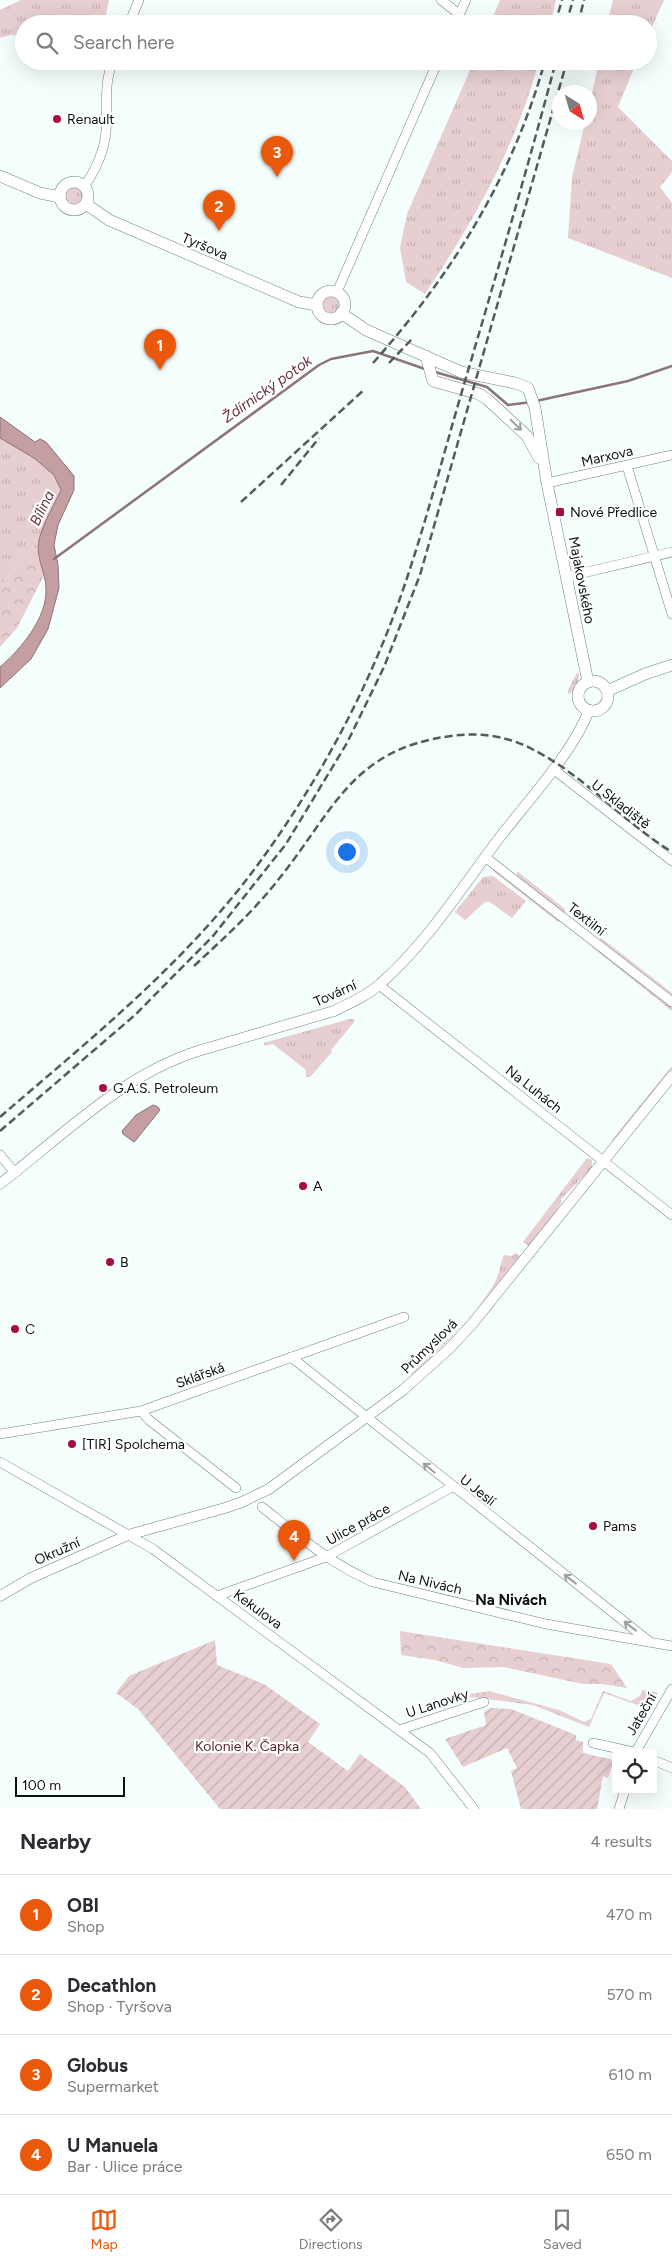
<!DOCTYPE html>
<meta charset="utf-8">
<style>
body{margin:0;font-family:Figtree,sans-serif;background:#f2f2f3;color:#2b2b33}
.controls{position:absolute;right:15px;bottom:15px;display:grid;overflow:hidden;border-radius:5px;box-shadow:0 5px 20px #0002}
.controls button{width:45px;height:45px;display:grid;place-items:center;padding:0;border:0;border-bottom:1px solid #e1e1e2;background:#fff;color:#2b2b33;font:25px sans-serif}
.compass{position:absolute;left:552px;top:85px;width:45px;height:45px;border-radius:50%;background:#fff;box-shadow:0 5px 20px #0002;rotate:143deg}
.scale{position:absolute;left:15px;bottom:12px;width:110px;box-sizing:border-box;padding-left:5px;border:2px solid #091211;border-top:0;font-size:14px;line-height:18px;white-space:nowrap;color:#091211;-webkit-text-stroke:4px #fff;paint-order:stroke}
.you{position:absolute;left:346px;top:851px;width:18px;height:18px;margin:-12px;border:4px solid #fff;border-radius:50%;background:#1a73e8;box-shadow:0 0 0 8px #1a73e833}
.badge{display:grid;place-items:center;width:32px;height:32px;border-radius:50%;background:#ea580c;color:#fff;font-size:16px;font-weight:700}
.pin{position:absolute;translate:-50% -41px;filter:drop-shadow(0 1px 2px #0008)}
.pin::after{content:'';position:absolute;top:26px;width:18px;height:15px;background:inherit;clip-path:polygon(0 0,100% 0,50% 100%)}
.list{margin:0;padding:0;list-style:none}
h2{display:flex;justify-content:space-between;align-items:center;height:65px;margin:0;padding:0 20px;font-size:21px}
h2 small{font-size:16px;font-weight:400;color:#7c7c81}
.list li{display:grid;grid-template-columns:32px 1fr auto;gap:15px;align-items:center;box-sizing:border-box;height:80px;padding:0 20px;border-top:1px solid #e1e1e2}
.list b{display:block;font-size:19px;white-space:nowrap}
.list p{margin:0;font-size:16px;white-space:nowrap;color:#7c7c81}
.list em{font-size:16px;font-style:normal;color:#7c7c81}
.icon{flex:none;width:28px;height:28px;fill:none;stroke:currentColor;stroke-width:2;stroke-linecap:round;stroke-linejoin:round}
.map{position:relative;flex:none;width:672px;height:1809px;overflow:hidden}
.search{position:absolute;background:#fff;box-shadow:0 5px 20px #0002;left:15px;right:15px;top:15px;height:55px;display:flex;align-items:center;gap:12px;box-sizing:border-box;padding:0 18px;border-radius:28px;color:#7c7c81;font-size:19px}
.sheet{height:385px;background:#fff}
nav{display:flex;justify-content:space-around;align-items:center;box-sizing:border-box;height:70px;border-top:1px solid #e1e1e2;background:#fff;font-size:14px;color:#7c7c81}
nav a{display:grid;justify-items:center;gap:2px}
nav .on{color:#ea580c}
.map>svg:first-child{display:block}
</style>
<div class="map">
<svg width="672" height="1809" viewBox="0 0 672 1809">
<defs>
<pattern id="grass-tufts" width="24" height="20" patternUnits="userSpaceOnUse" patternTransform="scale(1.25)"><rect width="24" height="20" fill="#e7ced0"/><path d="M3 7l-1-3M5 7V3M7 7l1-3M15 17l-1-3M17 17v-4M19 17l1-3" fill="none" stroke="#c5b0b2"/></pattern>
<pattern id="forest-crowns" width="20" height="18" patternUnits="userSpaceOnUse" patternTransform="scale(1.25)"><rect width="20" height="18" fill="#e7ced0"/><path d="M2 6a3 3 0 1 1 6 0M12 15a3 3 0 1 1 6 0" fill="none" stroke="#c5b0b2"/></pattern>
<pattern id="garden-furrows" width="10" height="10" patternUnits="userSpaceOnUse" patternTransform="scale(1.25)"><rect width="10" height="10" fill="#e7ced0"/><path d="M-1 1l2-2M0 10L10 0M9 11l2-2" fill="none" stroke="#c5b0b2"/></pattern>
</defs>
<rect width="100%" height="100%" fill="#f4fefc"/>
<!-- grass -->
<g fill="url(#grass-tufts)">
<path d="M21,0H109L104,24H24V36L10,35L0,38V10Z"/>
<path d="M500,0H556L550,24H490Z"/>
<path d="M613,0H664L648,36V24H607Z"/>
<path d="M474,61H539C516,146 474,221 425,294L406,282L400,248L407,214Z"/>
<path d="M599,61H637L618,107L672,161V172L660,187L672,203V278L568,238L572,177L585,123L590,122V102Z"/>
<circle cx="74" cy="196" r="9"/>
<circle cx="331" cy="305" r="8"/>
<path d="M0,438L34,458L54,475L61,490L39,539L0,586Z"/>
<path d="M577,673H579C579,681 577,691 568,694V690Z"/>
<path d="M494,869L560,918V921L558,922L493,871Z"/>
<path d="M517,871L565,909V914L517,876Z"/>
<path d="M493,876L526,901L512,918L490,902H485L465,920L455,912L483,877Z"/>
<path d="M599,936L672,993V998L600,941Z"/>
<path d="M592,947H596L672,1007V1011Z"/>
<path d="M350,1019H354V1022L331,1050L332,1052L310,1077H306V1070L273,1044L266,1046L263,1043Z"/>
<path d="M672,1066V1069L613,1142L612,1140Z"/>
<path d="M587,1158L592,1160V1168L561,1199L562,1201L554,1215L529,1246L523,1242Z"/>
<path d="M515,1253L520,1256C486,1298 453,1339 413,1374H411C439,1348 474,1317 494,1284C499,1276 500,1264 504,1255L512,1256Z"/>
<path d="M497,1299C496,1306 487,1314 482,1320C452,1355 418,1384 382,1413L406,1392Z"/>
</g>
<!-- forest -->
<g fill="url(#forest-crowns)">
<path d="M39,539L38,556L44,575L17,628L0,647V586Z"/>
<path d="M400,1631L611,1664L627,1688L602,1684H583L503,1667L463,1668L435,1660L401,1655Z"/>
<path d="M642,1690L658,1693L649,1709L604,1693L589,1727L533,1705L470,1697V1694L489,1691L559,1710L584,1722L591,1719L603,1691L631,1701L640,1696Z"/>
</g>
<!-- garden -->
<g fill="url(#garden-furrows)">
<path d="M215,1640L217,1665L264,1684L320,1724L308,1742L348,1771L360,1754L405,1787L421,1809H220L138,1709L116,1693L129,1676Z"/>
<path d="M491,1708L511,1709L576,1735V1740L583,1742V1753L614,1760L608,1778L603,1776L597,1809H521L511,1771L517,1768L507,1748L463,1767L445,1739L486,1725L484,1712Z"/>
</g>
<!-- water -->
<g fill="#c59ea1" stroke="#8d7476">
<path d="M0,417L35,442L40,439L46,442L74,476V490L58,525L54,545L58,565L59,588L48,629L31,659L0,688V667C21,649 47,618 46,589C46,572 35,558 39,540C43,523 54,505 61,490L54,475L34,458L0,438Z"/>
<path d="M153,1105L158,1107L160,1110L136,1140L134,1142L123,1134L122,1131L136,1115Z"/>
</g>
<g fill="none" stroke-linecap="round" stroke-linejoin="round">
<!-- stream -->
<g stroke="#8d7476" stroke-width="2.5">
<path d="M435,372L487,387L508,405L531,402"/>
<path d="M536,401L628,381L672,366"/>
<path d="M54,559L319,365L331,359L373,351L425,369"/>
</g>
<defs>
<g id="minor">
<path d="M441,0L459,14"/>
<path d="M129,24L139,0"/>
<path d="M455,24L466,0"/>
<path d="M84,187C95,171 104,151 106,132C108,107 103,85 113,61"/>
<path d="M337,292L438,61"/>
<path d="M627,466L672,614"/>
<path d="M547,483L672,455"/>
<path d="M566,577L672,552"/>
<path d="M553,769L672,861"/>
<path d="M485,857L672,1002"/>
<path d="M379,985L672,1215"/>
<path d="M0,1155L15,1173"/>
<path d="M291,1357L650,1642"/>
<path d="M141,1411L149,1420L236,1488"/>
<path d="M0,1434L141,1411L404,1317"/>
<path d="M0,1462L153,1549L430,1753L474,1809"/>
<path d="M262,1507C299,1536 329,1563 373,1582L546,1624L672,1646"/>
<path d="M217,1596L326,1557L452,1487"/>
<path d="M399,1730L484,1702"/>
<path d="M593,1743L638,1753"/>
<path d="M635,1753L672,1689"/>
<path d="M653,1760L672,1768"/>
<path d="M619,1809L625,1790"/>
</g>
<g id="tertiary">
<path d="M0,1184C62,1136 122,1075 198,1051L334,1011C350,1003 367,996 380,984C427,943 462,887 500,837C527,802 574,751 589,710"/>
<path d="M0,1596L31,1578L128,1535L225,1508L242,1502L269,1489L403,1390L450,1348L473,1323L672,1076"/>
</g>
<g id="secondary">
<path d="M0,176L40,193L60,197"/>
<circle cx="74" cy="196" r="14"/>
<path d="M86,204L109,220L299,302L317,305"/>
<circle cx="331" cy="305" r="14"/>
<path d="M341,313L366,330L461,372L515,383L528,388L535,408L547,483L588,682"/>
<path d="M426,356L433,381L479,394L487,399L527,436L539,458"/>
<circle cx="593" cy="696" r="15"/>
<path d="M607,691L645,674L672,665"/>
</g>
</defs>
<!-- minor casing -->
<use href="#minor" stroke="#6d8480" stroke-width="10"/>
<!-- tertiary casing -->
<use href="#tertiary" stroke="#6d8480" stroke-width="11"/>
<!-- secondary casing -->
<use href="#secondary" stroke="#6d8480" stroke-width="12"/>
<!-- minor -->
<use href="#minor" stroke="#fff" stroke-width="9"/>
<!-- tertiary -->
<use href="#tertiary" stroke="#fff" stroke-width="10"/>
<!-- secondary -->
<use href="#secondary" stroke="#fff" stroke-width="11"/>
<!-- rail -->
<g stroke="#525c5a" stroke-width="2.5" stroke-dasharray="8 4" stroke-linecap="butt">
<path d="M555,24L562,0"/>
<path d="M566,24L573,0"/>
<path d="M578,24L584,0"/>
<path d="M373,363C453,273 512,178 545,61"/>
<path d="M389,363L413,338"/>
<path d="M281,485L319,438"/>
<path d="M241,502L365,389"/>
<path d="M194,966C224,938 253,912 278,880C334,811 351,749 451,736C478,732 508,736 532,749C584,775 623,822 672,852"/>
<path d="M0,1117C94,1036 189,960 262,859C319,780 365,695 398,604C422,537 440,467 460,398C493,286 526,174 556,61"/>
<path d="M0,1131L135,1015L213,936L286,844L347,743L384,667L420,575L567,61"/>
</g>
</g>
<!-- one-way arrows -->
<defs><path id="oneway-shaft" d="M-6 0H5M1.5-3L5.5 0L1.5 3" fill="none" stroke-width="1.6" stroke-linecap="round" stroke-linejoin="round" transform="scale(1.25)"/></defs>
<g stroke="#9da0a0">
<use href="#oneway-shaft" transform="translate(516 425) rotate(44)"/>
<use href="#oneway-shaft" transform="translate(429 1468) rotate(-141)"/>
<use href="#oneway-shaft" transform="translate(570 1579) rotate(-142)"/>
<use href="#oneway-shaft" transform="translate(630 1626) rotate(-142)"/>
</g>
<!-- markers -->
<g fill="#a70e3d" stroke="#fff" stroke-width="2">
<circle cx="57" cy="119" r="5"/>
<rect x="555" y="507" width="10" height="10" rx="2.5"/>
<circle cx="103" cy="1088" r="5"/>
<circle cx="303" cy="1186" r="5"/>
<circle cx="110" cy="1262" r="5"/>
<circle cx="15" cy="1329" r="5"/>
<circle cx="72" cy="1444" r="5"/>
<circle cx="593" cy="1526" r="5"/>
</g>
<g text-anchor="middle" stroke-width="4.5" stroke-linejoin="round" paint-order="stroke">
<!-- poi labels -->
<g font-size="14" fill="#091211" stroke="#fff" text-anchor="start">
<text x="67" y="124">Renault</text>
<text x="570" y="517">Nové Předlice</text>
<text x="113" y="1093">G.A.S. Petroleum</text>
<text x="313" y="1191">A</text>
<text x="120" y="1267">B</text>
<text x="25" y="1334">C</text>
<text x="82" y="1449">[TIR] Spolchema</text>
<text x="603" y="1531">Pams</text>
</g>
<!-- street labels -->
<g font-size="14" fill="#091211" stroke="#fff">
<text transform="translate(205 246) rotate(23)" y="5">Tyršova</text>
<text transform="translate(607 456) rotate(-13)" y="5">Marxova</text>
<text transform="translate(582 580) rotate(79)" y="5">Majakovského</text>
<text transform="translate(621 804) rotate(38)" y="5">U Skladiště</text>
<text transform="translate(587 919) rotate(38)" y="5">Textilní</text>
<text transform="translate(335 993) rotate(-24)" y="5">Tovární</text>
<text transform="translate(534 1089) rotate(38)" y="5">Na Luhách</text>
<text transform="translate(429 1346) rotate(-44)" y="5">Průmyslová</text>
<text transform="translate(200 1375) rotate(-20)" y="5">Sklářská</text>
<text transform="translate(478 1490) rotate(38)" y="5">U Jeslí</text>
<text transform="translate(358 1524) rotate(-29)" y="5">Ulice práce</text>
<text transform="translate(57 1551) rotate(-24)" y="5">Okružní</text>
<text transform="translate(430 1582) rotate(13)" y="5">Na Nivách</text>
<text transform="translate(258 1609) rotate(36)" y="5">Kekulova</text>
<text transform="translate(437 1703) rotate(-18)" y="5">U Lanovky</text>
<text transform="translate(641 1714) rotate(-60)" y="5">Jateční</text>
</g>
<!-- park labels -->
<g font-size="14" fill="#57242b" stroke="#fff">
<text x="247" y="1751">Kolonie K. Čapka</text>
</g>
<!-- water labels -->
<g font-size="15" font-style="italic" fill="#673239" stroke="#fff">
<text transform="translate(267 389) rotate(-35)" y="5">Ždírnický potok</text>
<text transform="translate(42 508) rotate(-64)" y="5">Bílina</text>
</g>
<!-- neighbourhood labels -->
<g font-size="15" font-weight="bold" fill="#091211" stroke="#fff">
<text x="511" y="1605">Na Nivách</text>
</g>
</g>
</svg>
<div class="controls">
<button><svg class="icon" aria-label="locate" viewBox="0 0 24 24"><circle cx="12" cy="12" r="6"/><path d="M12 2v4M12 18v4M2 12h4M18 12h4"/></svg></button>
</div>
<svg class="compass" viewBox="-18 -18 36 36"><path d="M0-13l5 13h-10z" fill="#e53935"/><path d="M0 13l5-13h-10z" fill="#7c7c81"/></svg>
<div class="scale">100 m</div>
<div class="you"></div>
<div class="pin badge" style="left:160px;top:370px">1</div>
<div class="pin badge" style="left:219px;top:231px">2</div>
<div class="pin badge" style="left:277px;top:177px">3</div>
<div class="pin badge" style="left:294px;top:1561px">4</div>
<div class="search"><svg class="icon" aria-label="search" viewBox="0 0 24 24"><circle cx="10" cy="10" r="6"/><path d="M15 15l6 6"/></svg>Search here</div>
</div>
<section class="sheet">
<h2>Nearby<small>4 results</small></h2>
<ul class="list">
<li><span class="badge">1</span><div><b>OBI</b><p>Shop</p></div><em>470 m</em></li>
<li><span class="badge">2</span><div><b>Decathlon</b><p>Shop · Tyršova</p></div><em>570 m</em></li>
<li><span class="badge">3</span><div><b>Globus</b><p>Supermarket</p></div><em>610 m</em></li>
<li><span class="badge">4</span><div><b>U Manuela</b><p>Bar · Ulice práce</p></div><em>650 m</em></li>
</ul>
</section>
<nav>
<a class="on"><svg class="icon" aria-label="map" viewBox="0 0 24 24"><path d="M3 6l6-2 6 2 6-2v14l-6 2-6-2-6 2zM9 4v14M15 6v14"/></svg>Map</a>
<a><svg class="icon" aria-label="directions" viewBox="0 0 24 24"><path d="M12 3l9 9-9 9-9-9zM9 14v-3h6M13 9l2 2-2 2"/></svg>Directions</a>
<a><svg class="icon" aria-label="saved" viewBox="0 0 24 24"><path d="M7 4h10v16l-5-4-5 4z"/></svg>Saved</a>
</nav>
